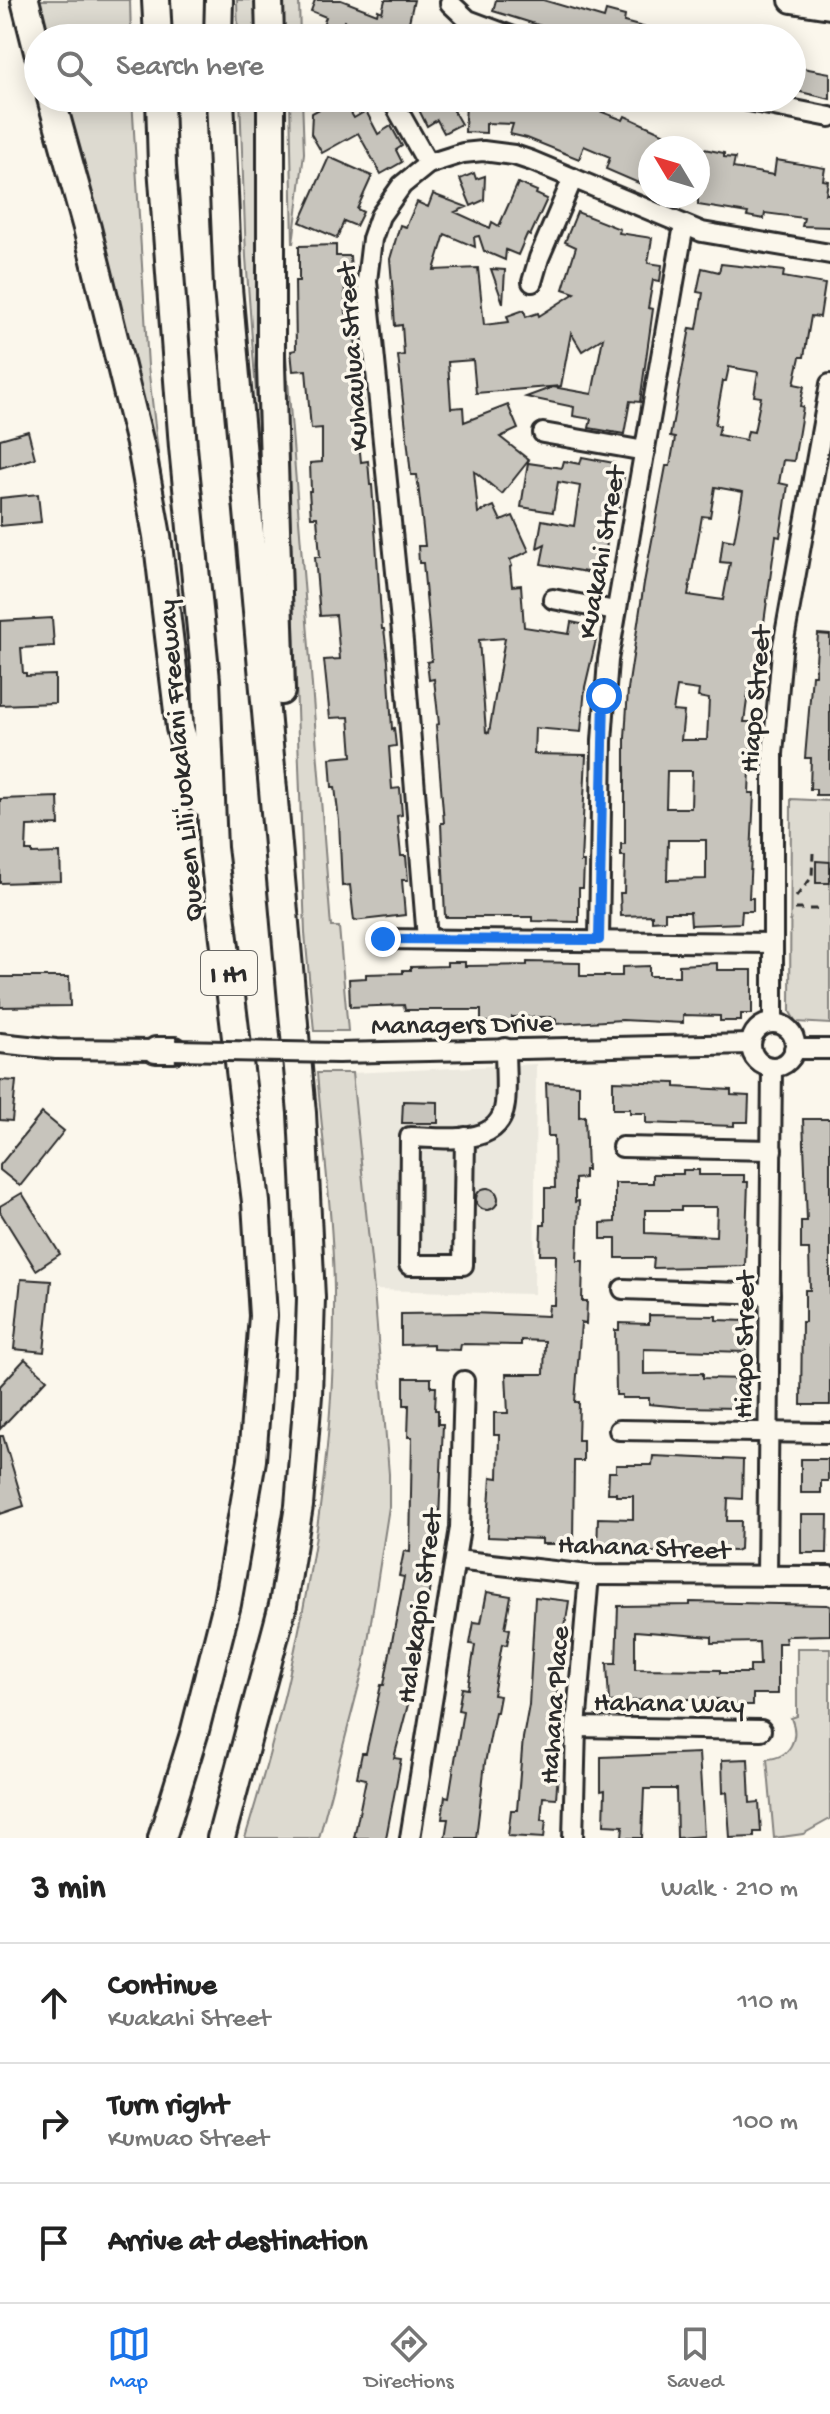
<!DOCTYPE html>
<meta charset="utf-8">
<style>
body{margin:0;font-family:"Gochi Hand",sans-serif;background:#f2f2f2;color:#222}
.compass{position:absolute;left:638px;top:136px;width:72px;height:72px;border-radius:50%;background:#fff;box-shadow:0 4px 20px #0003;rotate:308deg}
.stop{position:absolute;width:24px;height:24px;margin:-18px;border:6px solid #1a73e8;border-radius:50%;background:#fff}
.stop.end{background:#1a73e8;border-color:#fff;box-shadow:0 2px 8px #0008}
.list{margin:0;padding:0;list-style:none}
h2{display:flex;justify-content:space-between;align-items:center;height:104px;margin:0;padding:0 32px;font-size:34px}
h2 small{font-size:26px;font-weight:400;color:#767676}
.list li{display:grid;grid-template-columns:52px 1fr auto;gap:24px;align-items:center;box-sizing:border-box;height:120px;padding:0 32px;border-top:2px solid #e0e0e0}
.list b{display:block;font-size:30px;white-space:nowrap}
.list p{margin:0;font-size:26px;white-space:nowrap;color:#767676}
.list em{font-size:26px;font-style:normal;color:#767676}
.icon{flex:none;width:44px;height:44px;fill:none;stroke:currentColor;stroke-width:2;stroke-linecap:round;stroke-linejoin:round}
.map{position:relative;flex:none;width:830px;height:1838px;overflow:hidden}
.search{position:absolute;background:#fff;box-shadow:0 4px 20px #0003;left:24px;right:24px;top:24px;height:88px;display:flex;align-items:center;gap:20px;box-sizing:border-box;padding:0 28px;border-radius:44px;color:#767676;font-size:30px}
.sheet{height:464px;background:#fff}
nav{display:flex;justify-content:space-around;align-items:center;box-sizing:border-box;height:112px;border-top:2px solid #e0e0e0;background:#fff;font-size:22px;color:#767676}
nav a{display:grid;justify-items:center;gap:4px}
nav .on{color:#1a73e8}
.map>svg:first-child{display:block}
</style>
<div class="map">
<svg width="830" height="1838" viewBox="0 0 830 1838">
<rect width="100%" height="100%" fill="#fbf7ec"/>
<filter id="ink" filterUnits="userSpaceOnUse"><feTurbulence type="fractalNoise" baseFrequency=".0125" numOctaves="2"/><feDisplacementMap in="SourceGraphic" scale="16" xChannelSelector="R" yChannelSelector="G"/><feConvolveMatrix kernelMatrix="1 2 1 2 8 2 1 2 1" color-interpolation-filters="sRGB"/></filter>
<g filter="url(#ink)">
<!-- built -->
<path fill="#ebe8de" d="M536,1064L534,1294L374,1290L352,1073Z"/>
<!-- green -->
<g fill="#dddad0" stroke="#84827e" stroke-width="2">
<path d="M31,0H130L131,38H42Z"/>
<path d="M237,0H258L259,38H238Z"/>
<path d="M283,0H299L300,38H283L280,10Z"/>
<path d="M59,98H132L148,366L168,537Z"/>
<path d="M240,98H260L259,435L246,257Z"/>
<path d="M290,98H302L304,153L293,244Z"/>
<path d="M283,317L331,927H339L348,1031H314L305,933Z"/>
<path d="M791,799L830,801V1024L796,1022L790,1012Z"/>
<path d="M317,1073H352L374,1290L389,1474V1507L364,1666L319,1838H245C300,1661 336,1477 334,1290C333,1218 323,1145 317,1073Z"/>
<path d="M797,1648H830V1819L803,1834L774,1838L767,1759C790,1758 800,1738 791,1718L797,1716Z"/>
</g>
<!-- building -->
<g fill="#c7c4bc" stroke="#2b2b2b" stroke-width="2" fill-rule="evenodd">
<path d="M315,0H341L377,14L378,10L382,12L385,0H414L409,22L448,38H367L370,32L344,21L339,34L322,27L326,17L311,11Z"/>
<path d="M496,0H543L604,18L606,11L625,16L624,22L669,34L668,38H580L493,11Z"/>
<path d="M792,66L830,73V99L792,90Z"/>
<path d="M427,98H446L461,124L444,133L437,120L427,126L419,110L430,104Z"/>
<path d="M466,98H566L623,120L625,116L696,148H650V188L606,169L610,157L584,146L579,159L527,138L510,134L513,124L486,123V133L465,132Z"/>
<path d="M332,102L335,108L345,103L354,118L366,111L378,134L391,126L402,146L396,150L402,162L381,174L358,133L322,153L311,134L312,113Z"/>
<path d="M704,149L724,153V157L735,158L733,168L774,175L776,160L825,168L823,180L828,181L826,194H830V227L802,226L804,218L765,213L764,219L747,216L748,213L698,205V183Z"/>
<path d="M329,157L372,176L357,209L363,212L356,226L344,221L337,238L300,222Z"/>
<path d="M474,173L476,179L485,176L484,200L471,206L460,179Z"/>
<path d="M518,183L537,191L536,194L547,199L530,236L527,234L518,255L506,250L505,260L484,251L479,236L474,237L475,247L445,234L434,270L478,268L484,325L509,322L507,316L524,310L526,317L538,313L539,316L575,293L563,289L576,247L565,242L577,212L620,229L619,233L652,238L648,263L662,265L660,281L653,280L648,308L653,309L640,402L630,401L624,434L589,428L591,419L573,416L574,407L526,397L553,387L592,394L603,338L582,351L571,333L561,386L476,393L473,360L448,362L451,408L463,407L464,422L508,405L518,429L500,437L529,460L502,494L474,471L478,513L494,506L501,521L513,516L529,551L510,560L512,566L510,567L512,586L521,585L524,627L569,634L571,622L586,625L585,630L592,631L591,639L596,640L585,687L581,732L535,728L534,754L586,755L581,862H584L583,888H579V922L532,921V917H445L441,823H444L436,725L439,724L434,679L429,680L427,662L432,661L423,563H419L418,546H425L417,475H411L400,373L398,356L404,355L402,325L395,326L393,295L390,259L400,225L406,227L417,202L428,207L433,194L467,207L455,212L490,228L492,222L499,226ZM505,638L489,733L486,732L479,640Z"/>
<path d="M336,245V256H350L351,273H344L346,313H354L358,392H361L366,431L358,432L361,462L368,461L370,485H372L382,629H384L388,661L392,729L394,728L396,746L389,747L392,789L400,788L402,815L397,816L401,856H406L408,880H402L405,915L354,921L350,885L342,886L339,821L335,787H332L330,758L352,756L349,717L330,718L324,660L340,659L336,615L320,616L315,557H320L317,517H311L309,491H311L310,463L322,462V428L311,429L306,370L293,371L291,351L296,350L295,281H299V246Z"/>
<path d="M721,264L784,271L783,277L825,284L820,317L811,316L804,357H800L794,384L804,386L800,406L803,407L794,461L783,460L779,483L788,485L785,506L780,537L776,536L760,651L763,652L760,670H758L754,694L748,693L744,722H752L749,793H754L749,898H753V911H742L741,923L691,925L690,912H665V920L652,921V915L621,916L620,893H624L625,856H621V844H625V738L628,689L644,583L666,466H670L675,438L670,437L690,328L697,329L703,293L697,292L702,268L719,272ZM729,367L758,372L754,396L761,397L754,432L748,431L746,440L718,435L720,426L715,425L723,381H726ZM715,487L743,492L734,541L723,539L720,562L730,563L723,600L688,595L702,516L710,517ZM677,687L699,690L698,697L709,699L707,740H681L684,712L673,711ZM667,771H692L691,808H666ZM668,840H706V879L667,880Z"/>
<path d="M491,269L505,270L503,303Z"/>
<path d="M28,431L35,458L0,468V439Z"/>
<path d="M582,457L614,463L611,474L624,476L618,511L611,510L603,575L541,564L545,544L537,548L542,520L574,526L580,486L558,482L553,512L521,507L528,463L562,468L564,461L580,464Z"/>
<path d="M38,494L41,522L0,526V498Z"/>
<path d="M52,618L54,646L21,648L23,673H26V676L55,675V703L0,705V621Z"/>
<path d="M818,634L830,635V795H816V789H810L811,758H805L812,675H815Z"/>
<path d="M58,797L59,825L27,826L26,851H32V854L60,853L61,881L0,883V799Z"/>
<path d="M816,861L830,862V883H816Z"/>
<path d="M447,962H465V966L527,965V962L580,963V976H622V967L649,966V976H679V965L717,963V970H752V1014H741V1021H720V1016L683,1015V1023L622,1020L556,1024V1019H552V1017H512V1022H481V1010H405L404,1005L350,1007L349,979L366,978V974L403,973V970H411V967L447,966Z"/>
<path d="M0,977H69L70,1006L0,1007Z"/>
<path d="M0,1080L16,1081L12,1121L0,1120Z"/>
<path d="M613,1081L675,1083V1087L731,1090V1095L749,1096L748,1122H734V1126L646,1123V1113H630V1109H613Z"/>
<path d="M546,1083L579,1085V1117L585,1116L587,1170H584V1178L575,1179V1202L579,1201L577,1261H583L582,1301H587L586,1324L581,1323L575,1402H579L578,1440H583V1461H574L573,1541H565V1544H542V1539L487,1537L491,1477L498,1478L499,1435H494V1413H508L506,1374H544L545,1341L521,1340V1345L461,1344L460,1350L433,1349V1344L401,1345V1314L471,1313L548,1316L549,1305H555L556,1255H540L541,1225H545V1188H555L554,1136H548Z"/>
<path d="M403,1101L438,1102V1123H402Z"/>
<path d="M42,1113L64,1131L20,1186L0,1170V1165Z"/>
<path d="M803,1119H830V1405H801L802,1322H805V1290H810L809,1249H801V1221H807Z"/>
<path d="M683,1170H699V1175H744V1182H748L745,1266L653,1268L654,1258H616V1239H601V1223L615,1222V1183H653V1174H683ZM681,1207H717L716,1236L645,1233V1210H681Z"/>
<circle cx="487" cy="1199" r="11"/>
<path d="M22,1193L60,1254L36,1270L0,1212V1206Z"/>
<path d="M21,1279L51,1281L44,1352L14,1349Z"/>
<path d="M649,1315L716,1316V1320L747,1321L746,1352L644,1349V1374L703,1373V1378L746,1379V1405L739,1404L738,1408L681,1407L649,1404V1398H622V1395H616L615,1330H619V1323L649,1324Z"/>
<path d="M25,1359L47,1379L0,1429V1386Z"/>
<path d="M404,1378H431V1387H436L435,1410H438V1424H443L438,1542L411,1693L394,1758L401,1759L386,1838H354L366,1779L357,1777L362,1753H366L381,1685H384L404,1577L399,1576L404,1551L410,1552L412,1437H408L409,1405H404Z"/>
<path d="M0,1436H3L24,1506L0,1514Z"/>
<path d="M653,1456L743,1460L742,1499L728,1498L727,1521H741L740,1549L736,1551L661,1549V1552L597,1553L598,1518L633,1519V1496H616V1493H608L609,1472H616V1465H652Z"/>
<path d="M801,1459H828V1481H821V1493H801Z"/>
<path d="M801,1515H828L827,1553H801Z"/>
<path d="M487,1592L511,1596L505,1628L510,1629L507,1645L502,1644L493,1695L500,1696L497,1712H495L485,1763L476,1838H445L448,1819H442L445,1796L449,1797L463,1711L458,1710L462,1688L468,1689L475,1645L470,1644L474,1622L481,1623Z"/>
<path d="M535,1597L569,1601L560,1660L553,1740V1774H558L556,1798L543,1797L541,1820H546L544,1838L508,1836L511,1810H517L523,1738L529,1705Z"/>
<path d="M690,1602L827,1605L830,1606V1635L789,1636L785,1637L786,1643H778V1694H753V1705H729L730,1702H720V1699H673V1704H645V1700L609,1702L607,1663H616L618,1606L690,1605ZM635,1631L712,1637V1643L759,1642L760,1665H750V1673H720V1670L635,1669Z"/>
<path d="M699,1753L704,1836L677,1838L676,1789H644L642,1838H622L623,1826L604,1825L605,1790L601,1791V1757Z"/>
<path d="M748,1759L750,1803L759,1802L761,1832H754V1837L730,1838L727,1792L723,1793L722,1760Z"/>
</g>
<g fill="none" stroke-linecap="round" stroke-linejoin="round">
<defs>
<g id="minor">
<path d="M450,3L468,20L516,38"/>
<path d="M391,98L428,164"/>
<path d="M734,98L830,117"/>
<path d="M532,282L539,258L573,178"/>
<path d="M543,433L645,451"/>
<path d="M553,599L615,611"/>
<path d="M383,939L773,943"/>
<path d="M427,939L403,642L367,281L372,239L380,216L402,185L428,164L463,153L483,151L514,155L532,161L702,232L830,254"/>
<path d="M599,940L602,741L608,660L684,225"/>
<path d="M773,1023V754L782,651L830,384"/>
<circle cx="773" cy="1045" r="22"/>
<path d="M0,1043L56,1049L156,1050"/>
<path d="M794,1049H830"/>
<path d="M338,1053L751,1044"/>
<path d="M465,1137L463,1265H409L410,1137C441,1137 500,1149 505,1104C507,1086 505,1067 505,1048"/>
<path d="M622,1147L772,1150"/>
<path d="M623,1289L770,1294"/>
<path d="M619,1430L830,1433"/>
<path d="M456,1560L589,1575L830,1576"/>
<path d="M767,1576L772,1067"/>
<path d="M576,1727L761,1730"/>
<path d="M410,1838L460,1528L464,1381"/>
<path d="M573,1838L576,1727L589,1575"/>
</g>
<g id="major">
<path d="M792,0L830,6"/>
<path d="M156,1050H175"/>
</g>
<g id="highway">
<path d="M25,0L38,52"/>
<path d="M156,0L158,38"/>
<path d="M269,0L270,38"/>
<path d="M218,38L219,0"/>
<path d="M51,98L87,228L142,452L157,536L180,728L201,801"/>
<path d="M160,98L162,166L183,447L206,680L213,848L256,1202L263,1316L252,1460L227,1604L194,1734L162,1838"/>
<path d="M220,98L228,288L302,1113L311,1298L308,1395L299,1506L283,1605L221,1838"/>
<path d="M271,98V366L281,691"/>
</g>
</defs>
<!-- minor casing -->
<use href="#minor" stroke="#2b2b2b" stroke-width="24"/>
<!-- major casing -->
<use href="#major" stroke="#2b2b2b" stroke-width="30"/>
<!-- highway casing -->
<use href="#highway" stroke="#2b2b2b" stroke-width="32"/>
<!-- path -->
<g stroke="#2b2b2b" stroke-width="3" stroke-dasharray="8 6" stroke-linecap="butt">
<path d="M796,897L812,877L813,853"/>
<path d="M795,909H817"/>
</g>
<!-- minor -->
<use href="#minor" stroke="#fbf7ec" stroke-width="18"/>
<!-- major -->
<use href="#major" stroke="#fbf7ec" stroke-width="24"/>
<!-- highway -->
<use href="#highway" stroke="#fbf7ec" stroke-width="26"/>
<defs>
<path id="minor-bridge" d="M175,1050L338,1053"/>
</defs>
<!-- minor-bridge casing -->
<use href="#minor-bridge" stroke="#2b2b2b" stroke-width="24" stroke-linecap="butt"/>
<!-- minor-bridge -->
<use href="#minor-bridge" stroke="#fbf7ec" stroke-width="18"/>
</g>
</g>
<g fill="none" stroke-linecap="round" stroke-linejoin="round" filter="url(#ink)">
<!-- route -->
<path stroke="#1a73e8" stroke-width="10" d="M383,939L599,940L604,696"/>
</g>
<g text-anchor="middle" stroke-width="7" stroke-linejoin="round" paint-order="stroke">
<!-- shield labels -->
<rect fill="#fbf7ec" stroke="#696865" stroke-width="2" x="201" y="951" width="56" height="44" rx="6"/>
<g font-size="26" font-weight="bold" fill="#2b2b2b">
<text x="229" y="982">I H1</text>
</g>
<!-- street labels -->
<g font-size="28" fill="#2b2b2b" stroke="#fbf7ec">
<text transform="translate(350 357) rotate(-94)" y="10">Kuhaulua Street</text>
<text transform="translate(599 552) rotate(-80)" y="10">Kuakahi Street</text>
<text transform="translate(753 699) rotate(-85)" y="10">Hiapo Street</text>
<text transform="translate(178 761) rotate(-95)" y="10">Queen Liliʻuokalani Freeway</text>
<text transform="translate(462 1022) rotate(-1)" y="10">Managers Drive</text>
<text transform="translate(742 1345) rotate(-89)" y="10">Hiapo Street</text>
<text transform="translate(644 1545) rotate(2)" y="10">Hahana Street</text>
<text transform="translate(417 1606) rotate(-82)" y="10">Halekapio Street</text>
<text transform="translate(669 1701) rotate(1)" y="10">Hahana Way</text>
<text transform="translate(552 1705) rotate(-86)" y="10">Hahana Place</text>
</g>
</g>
</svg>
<svg class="compass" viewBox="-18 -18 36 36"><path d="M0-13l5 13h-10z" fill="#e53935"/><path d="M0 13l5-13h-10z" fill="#767676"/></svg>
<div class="stop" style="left:604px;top:696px"></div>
<div class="stop end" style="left:383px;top:939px"></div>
<div class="search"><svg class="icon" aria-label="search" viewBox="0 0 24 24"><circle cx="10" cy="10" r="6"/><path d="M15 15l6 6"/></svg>Search here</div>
</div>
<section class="sheet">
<h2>3 min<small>Walk · 210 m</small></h2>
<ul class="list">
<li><svg class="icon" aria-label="ahead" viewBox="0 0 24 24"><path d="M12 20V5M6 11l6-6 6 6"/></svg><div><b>Continue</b><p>Kuakahi Street</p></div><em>110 m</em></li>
<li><svg class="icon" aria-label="right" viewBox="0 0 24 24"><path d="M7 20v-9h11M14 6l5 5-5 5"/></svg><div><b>Turn right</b><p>Kumuao Street</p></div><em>100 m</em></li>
<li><svg class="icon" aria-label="arrive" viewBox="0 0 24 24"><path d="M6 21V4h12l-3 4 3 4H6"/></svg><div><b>Arrive at destination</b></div></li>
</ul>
</section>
<nav>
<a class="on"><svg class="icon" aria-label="map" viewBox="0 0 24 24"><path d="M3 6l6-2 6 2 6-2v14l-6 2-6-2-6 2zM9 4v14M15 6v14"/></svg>Map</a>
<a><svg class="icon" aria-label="directions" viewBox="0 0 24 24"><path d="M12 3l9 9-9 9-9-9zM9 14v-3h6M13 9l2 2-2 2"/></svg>Directions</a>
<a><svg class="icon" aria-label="saved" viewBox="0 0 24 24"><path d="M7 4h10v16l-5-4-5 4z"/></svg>Saved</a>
</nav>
